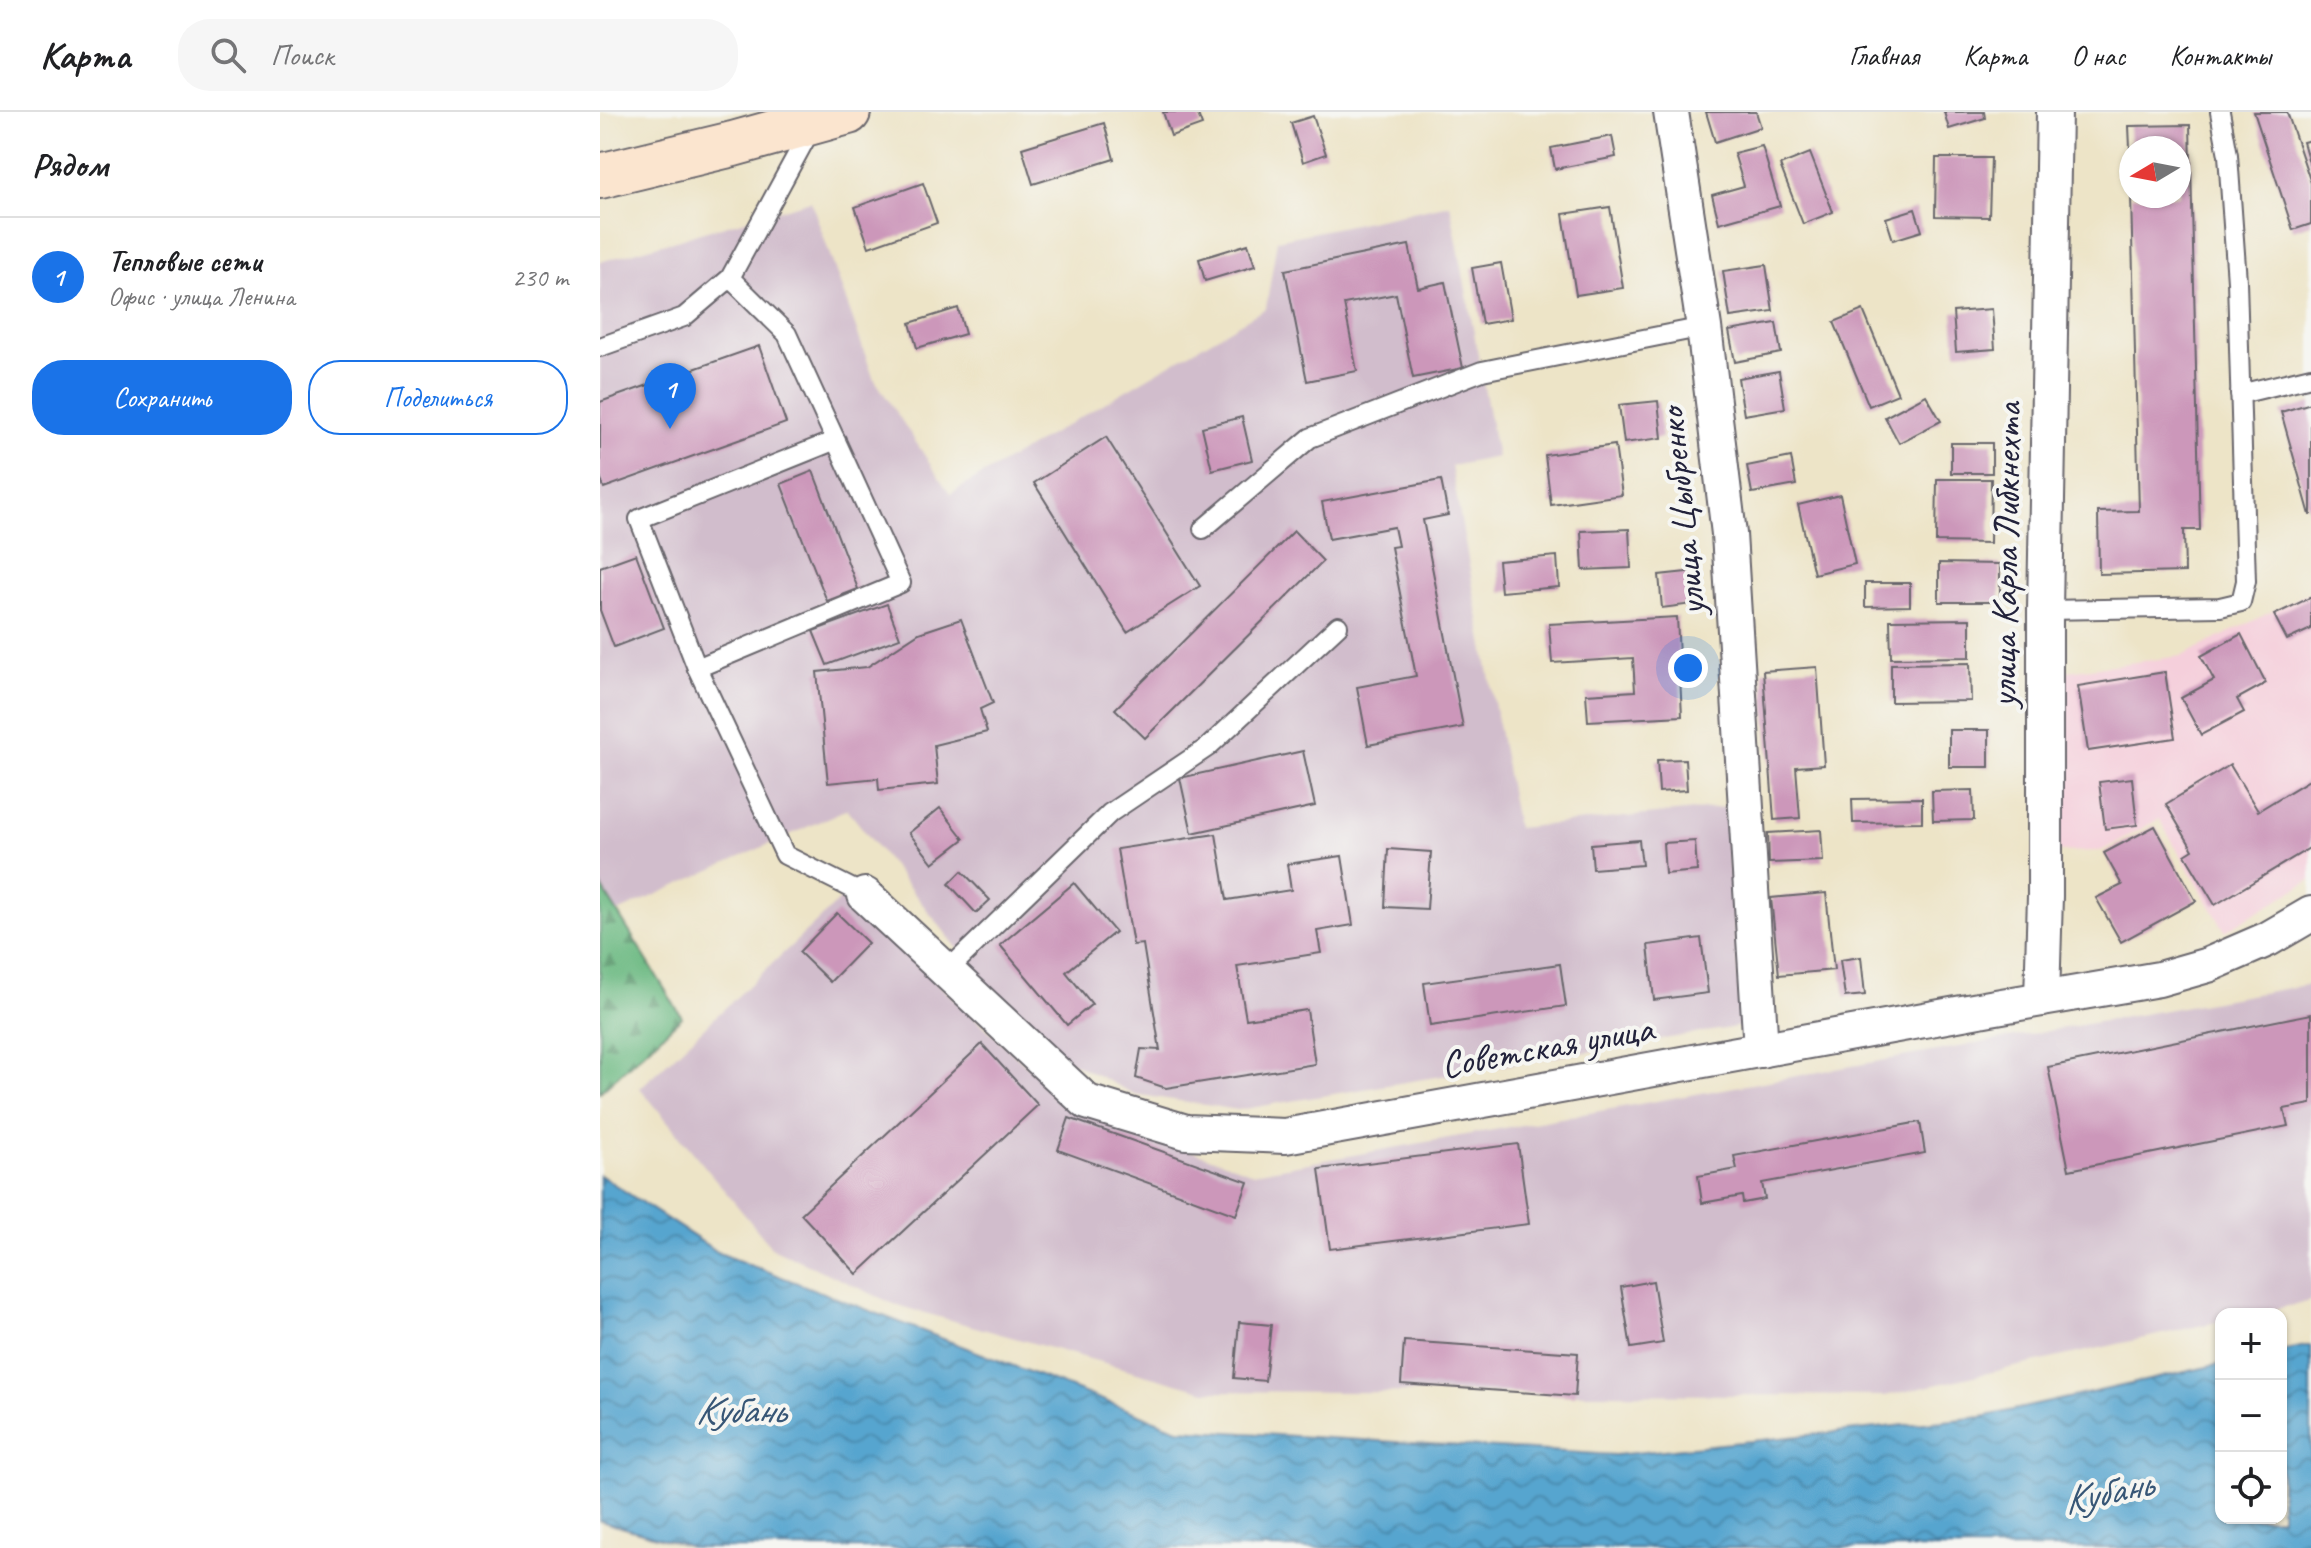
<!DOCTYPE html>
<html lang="ru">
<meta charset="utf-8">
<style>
body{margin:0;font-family:Caveat,sans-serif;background:#f6f6f6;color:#202124}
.controls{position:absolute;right:24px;bottom:24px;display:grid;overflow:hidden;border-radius:16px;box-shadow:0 2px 6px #0004}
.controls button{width:72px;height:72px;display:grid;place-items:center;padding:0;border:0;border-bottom:2px solid #e0e0e0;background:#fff;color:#202124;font:40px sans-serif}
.compass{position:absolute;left:1519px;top:24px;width:72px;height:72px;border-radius:50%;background:#fff;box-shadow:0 2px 6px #0004;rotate:260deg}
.you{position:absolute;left:1088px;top:556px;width:28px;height:28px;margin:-20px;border:6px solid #fff;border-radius:50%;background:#1a73e8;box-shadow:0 0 0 12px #1a73e833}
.badge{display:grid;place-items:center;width:52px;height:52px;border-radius:50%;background:#1a73e8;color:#fff;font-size:26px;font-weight:700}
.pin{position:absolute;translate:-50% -66px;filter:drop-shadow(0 2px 4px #0008)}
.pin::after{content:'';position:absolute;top:42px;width:28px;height:24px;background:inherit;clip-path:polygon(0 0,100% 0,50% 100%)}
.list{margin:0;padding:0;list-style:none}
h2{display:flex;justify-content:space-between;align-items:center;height:104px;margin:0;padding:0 32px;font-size:34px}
h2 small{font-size:26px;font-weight:400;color:#757577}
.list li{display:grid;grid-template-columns:52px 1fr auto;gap:24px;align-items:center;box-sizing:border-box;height:120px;padding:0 32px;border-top:2px solid #e0e0e0}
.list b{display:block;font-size:30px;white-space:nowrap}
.list p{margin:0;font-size:26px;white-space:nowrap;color:#757577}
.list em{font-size:26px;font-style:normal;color:#757577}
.actions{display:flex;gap:16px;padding:24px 32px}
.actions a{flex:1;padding:18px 0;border:2px solid #1a73e8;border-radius:32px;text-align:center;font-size:28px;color:#1a73e8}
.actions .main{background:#1a73e8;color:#fff}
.icon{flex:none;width:44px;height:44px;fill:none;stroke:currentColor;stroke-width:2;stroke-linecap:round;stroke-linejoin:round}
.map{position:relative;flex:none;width:1711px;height:1436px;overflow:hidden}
header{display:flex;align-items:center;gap:48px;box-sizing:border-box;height:112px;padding:0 40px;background:#fff;border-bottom:2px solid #e0e0e0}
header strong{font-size:38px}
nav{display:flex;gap:44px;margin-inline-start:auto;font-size:28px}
.search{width:560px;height:72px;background:#f6f6f6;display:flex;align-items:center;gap:20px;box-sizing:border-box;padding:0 28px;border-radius:32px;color:#757577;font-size:30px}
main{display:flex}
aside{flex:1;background:#fff}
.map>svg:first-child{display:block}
</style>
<header>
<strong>Карта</strong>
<div class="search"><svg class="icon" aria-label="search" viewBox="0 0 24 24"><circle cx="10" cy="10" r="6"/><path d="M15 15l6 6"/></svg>Поиск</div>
<nav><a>Главная</a><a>Карта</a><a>О нас</a><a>Контакты</a></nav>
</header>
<main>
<aside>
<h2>Рядом<small></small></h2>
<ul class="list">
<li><span class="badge">1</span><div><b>Тепловые сети</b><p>Офис · улица Ленина</p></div><em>230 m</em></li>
</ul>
<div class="actions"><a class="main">Сохранить</a><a>Поделиться</a></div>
</aside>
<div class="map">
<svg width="1711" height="1436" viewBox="0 0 1711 1436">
<defs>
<pattern id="forest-firs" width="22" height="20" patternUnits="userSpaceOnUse" patternTransform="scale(2)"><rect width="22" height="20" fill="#6cb982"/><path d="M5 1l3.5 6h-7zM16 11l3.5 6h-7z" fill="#58966c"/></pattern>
<pattern id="water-waves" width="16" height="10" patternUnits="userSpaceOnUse" patternTransform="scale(2)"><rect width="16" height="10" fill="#56a5cf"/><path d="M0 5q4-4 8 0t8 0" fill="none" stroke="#4786a9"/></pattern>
</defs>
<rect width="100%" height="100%" fill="#f6f6f2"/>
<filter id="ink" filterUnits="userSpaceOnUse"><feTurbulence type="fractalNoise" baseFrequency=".0125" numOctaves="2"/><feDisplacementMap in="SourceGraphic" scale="16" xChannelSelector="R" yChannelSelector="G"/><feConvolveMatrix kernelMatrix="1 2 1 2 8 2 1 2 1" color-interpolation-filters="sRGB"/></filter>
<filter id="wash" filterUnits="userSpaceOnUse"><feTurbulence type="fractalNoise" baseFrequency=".006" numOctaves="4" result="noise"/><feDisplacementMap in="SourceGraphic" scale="32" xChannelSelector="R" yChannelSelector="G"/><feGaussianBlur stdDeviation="1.8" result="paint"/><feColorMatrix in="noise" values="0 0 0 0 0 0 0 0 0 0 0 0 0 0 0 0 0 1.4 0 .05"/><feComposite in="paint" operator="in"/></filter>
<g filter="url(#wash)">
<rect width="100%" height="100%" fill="#ede4c7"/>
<!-- built -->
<path fill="#f5cfdb" d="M1711,480V768L1625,819L1559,707L1501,739L1458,740L1460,560L1582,544Z"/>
<!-- industrial -->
<g fill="#d1bdcc">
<path d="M211,89L273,265L350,382L666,196L677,128L850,92L897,345L851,354L917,716L1125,695L1142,914L638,998L534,982L461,945L405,896L247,697L18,800L0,772V150Z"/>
<path d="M243,785L474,997L653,1061L1711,872V1189L1653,1202H1621V1209L1285,1284L605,1279L296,1193L172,1136L40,976Z"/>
</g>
<!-- forest -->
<path fill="url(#forest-firs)" stroke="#476e5e" stroke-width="2" d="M0,772L82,905L0,980Z"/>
<!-- water -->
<path fill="url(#water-waves)" stroke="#3c6485" stroke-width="2" d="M0,1063L119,1141L578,1317L1015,1343L1382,1305L1621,1252V1406H1681V1239L1711,1233V1436H94L0,1409Z"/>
<g id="blocks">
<!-- building -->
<g fill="#cc97ba">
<path d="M563,0H597L602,13L571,24Z"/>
<path d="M1106,0H1156L1161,15L1115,30Z"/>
<path d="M1344,0H1384L1385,6L1349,17Z"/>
<path d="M1654,0H1687L1711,71V112L1693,118Z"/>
<path d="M713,4L726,42L703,50L691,11Z"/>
<path d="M504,11L514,47L433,72L422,36Z"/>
<path d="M1590,13L1600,418H1584L1585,460L1499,462L1498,400L1539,399L1531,84H1579V36H1530L1529,14Z"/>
<path d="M1012,24L1016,45L955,57L951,36Z"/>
<path d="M1711,28V54H1710L1703,30Z"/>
<path d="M1162,34L1180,94L1119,111L1112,83L1144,74L1134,41Z"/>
<path d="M1210,41L1233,100L1203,112L1180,53Z"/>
<path d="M1336,46H1391L1389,105L1335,104Z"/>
<path d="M323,71L337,111L269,135L255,95Z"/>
<path d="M1010,95L1023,176L976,183L963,102Z"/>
<path d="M1315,97L1322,119L1293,128L1286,106Z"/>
<path d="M648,132L655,154L605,169L599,147Z"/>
<path d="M809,133L818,176L845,170L863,256L813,266L796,182L744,192L757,259L707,269L685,158Z"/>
<path d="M901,151L911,207L882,212L872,156Z"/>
<path d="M1166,153L1173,199L1130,205L1123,159Z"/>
<path d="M358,196L365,222L317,236L310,211Z"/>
<path d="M1392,197L1395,237L1356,240L1353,200Z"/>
<path d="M1263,198L1298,282L1269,294L1234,210Z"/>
<path d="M1176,211L1181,241L1135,250L1129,219Z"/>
<path d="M159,234L186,311L4,376L0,364V290Z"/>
<path d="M1179,259L1185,296L1144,303L1138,266Z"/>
<path d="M1326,283L1341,309L1299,331L1285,305Z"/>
<path d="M1058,289L1062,326L1024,331L1019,293Z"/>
<path d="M1711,291V403H1710L1681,300Z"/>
<path d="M642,305L652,348L612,358L602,315Z"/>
<path d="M506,325L600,474L527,520L434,371Z"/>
<rect x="1351" y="331" width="41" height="30"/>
<path d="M1015,333L1022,383L951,393L945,343Z"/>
<path d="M1191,345L1196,373L1152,381L1147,354Z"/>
<path d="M213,359L258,477L227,489L181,372Z"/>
<path d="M1337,367H1391L1390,431L1336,430Z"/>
<path d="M841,368L848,403L823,408L863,615L768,633L757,575L816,564L791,435L798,434L794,415L729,427L722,390Z"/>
<path d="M1240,383L1255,452L1214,462L1198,393Z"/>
<path d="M1029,417L1031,456L983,458L981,419Z"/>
<path d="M694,419L723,449L545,626L515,597Z"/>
<path d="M36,442L64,516L14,535L0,498V455Z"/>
<path d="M957,444L959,475L901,480L898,449Z"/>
<path d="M1339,451L1400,452V490H1339Z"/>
<path d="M1096,459L1101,491L1062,496L1059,463Z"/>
<path d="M1265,471H1310V494L1265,495Z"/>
<path d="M1711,485V517L1687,528L1674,503Z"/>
<path d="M287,492L300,526L227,553L213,519Z"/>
<path d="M1077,505L1082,604L988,609L986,582L1035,579L1033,546L952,551L949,512Z"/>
<path d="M361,507L393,591L380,597L387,620L334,633L338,672L279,678L278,666L228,671L217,560L267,555L319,521Z"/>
<path d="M1370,507V545L1291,546L1290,508Z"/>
<path d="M1641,522L1666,571L1637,587L1644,600L1601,623L1581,586L1614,568L1601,544Z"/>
<path d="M1370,551L1371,589L1291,590V552Z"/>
<path d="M1217,555L1224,653L1196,655L1200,706L1174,708L1163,559Z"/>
<path d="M1565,560L1575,626L1488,639L1478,574Z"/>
<rect x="1349" y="618" width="40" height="37"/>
<path d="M703,639L715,694L592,721L580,666Z"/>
<path d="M1085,647L1087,678L1059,680L1057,648Z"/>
<path d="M1630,653L1658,699L1711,667V735L1615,793L1585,743L1593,738L1566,692Z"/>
<path d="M1532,666L1537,713L1505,717L1499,670Z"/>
<path d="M1373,678L1374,708L1333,709L1332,679Z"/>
<path d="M1322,686V710L1253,711L1252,687Z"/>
<path d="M340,696L364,727L333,751L309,721Z"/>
<path d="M1555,714L1596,789L1521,830L1496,786L1522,773L1504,741Z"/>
<path d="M1221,718L1223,749L1169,751L1168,721Z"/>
<path d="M616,722L627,788L691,778L687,752L742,744L753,813L717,819L721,841L637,854L646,907L707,898L715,952L566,976L536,966L541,937L560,938L543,832L533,833L517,737Z"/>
<path d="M1039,728L1042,753L993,757L991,732Z"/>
<path d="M1095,729L1097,759L1065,762L1063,731Z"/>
<path d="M788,737L831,740L827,797L785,795Z"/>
<path d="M362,759L390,788L376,801L349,772Z"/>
<path d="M474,771L515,820L466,860L492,892L467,913L400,833Z"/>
<path d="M1226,781L1234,858L1179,863L1171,786Z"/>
<path d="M237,801L268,831L230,870L199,840Z"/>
<path d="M1101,826L1108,881L1054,888L1048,833Z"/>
<path d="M1261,845L1265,883L1245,885L1240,848Z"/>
<path d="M960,852L966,894L830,914L824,871Z"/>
<path d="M1711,902V992L1684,997L1688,1014L1469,1058L1448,955Z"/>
<path d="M382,932L438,993L257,1162L201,1102Z"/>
<path d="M469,1006L648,1070L636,1103L458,1038Z"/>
<path d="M1320,1010L1325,1041L1162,1071L1165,1087L1143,1091L1142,1084L1102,1091L1098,1064L1137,1057L1134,1044Z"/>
<path d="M918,1032L929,1112L730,1137L719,1057Z"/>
<path d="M1053,1169L1063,1231L1031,1236L1021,1175Z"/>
<path d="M639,1210L671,1213L665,1269L634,1266Z"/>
<path d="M804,1229L978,1241L975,1284L801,1272Z"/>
</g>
</g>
</g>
<g filter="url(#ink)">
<use href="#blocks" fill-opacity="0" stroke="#69666c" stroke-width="2"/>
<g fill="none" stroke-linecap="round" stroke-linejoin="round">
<defs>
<g id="lane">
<path d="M0,235L84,205L130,166L212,15"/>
<path d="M1640,282L1711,265"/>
<path d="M236,328L39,407L97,556L185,743L265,783"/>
<path d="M603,417L710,326L882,259L1104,215"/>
<path d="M1445,498L1620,495L1641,490L1646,469L1637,169L1628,43L1620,0"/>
<path d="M97,556L301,471L187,222L130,166"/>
<path d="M347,859L510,701L608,635L738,514"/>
</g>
<g id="street">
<path d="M1071,0L1104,215L1129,422L1161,938"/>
<path d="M265,783L487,990L586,1020L685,1024L1390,896L1559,867L1608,853L1668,827L1711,802"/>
<path d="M1442,887L1445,784V498L1454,0"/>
</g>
<path id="secondary" d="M0,64L133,32L248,0"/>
</defs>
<!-- lane casing -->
<use href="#lane" stroke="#69666c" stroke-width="22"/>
<!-- street casing -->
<use href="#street" stroke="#69666c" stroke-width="38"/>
<!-- secondary casing -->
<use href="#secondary" stroke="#69666c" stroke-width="48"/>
<!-- lane -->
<use href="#lane" stroke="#fff" stroke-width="18"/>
<!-- street -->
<use href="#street" stroke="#fff" stroke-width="34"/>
<!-- secondary -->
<use href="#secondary" stroke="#fbe5cf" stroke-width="44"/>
</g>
</g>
<g text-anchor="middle" stroke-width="8" stroke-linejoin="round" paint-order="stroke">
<!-- street labels -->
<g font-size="38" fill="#22223b" stroke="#f6f6f2">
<text transform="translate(1081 400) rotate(-96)" y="13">улица Цыбренко</text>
<text transform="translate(1405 443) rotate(-89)" y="13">улица Карла Либкнехта</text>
<text transform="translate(947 934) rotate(-10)" y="13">Советская улица</text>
</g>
<!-- water labels -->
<g font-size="40" font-style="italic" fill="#375676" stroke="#f6f6f2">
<text x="140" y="1311">Кубань</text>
<text transform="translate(1507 1379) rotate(-12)" y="14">Кубань</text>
</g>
</g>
</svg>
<div class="controls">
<button>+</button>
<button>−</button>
<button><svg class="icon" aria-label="locate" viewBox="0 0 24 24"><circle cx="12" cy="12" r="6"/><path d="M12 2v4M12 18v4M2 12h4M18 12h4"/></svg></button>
</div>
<svg class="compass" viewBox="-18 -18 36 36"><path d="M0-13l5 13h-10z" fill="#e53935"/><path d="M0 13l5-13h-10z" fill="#757577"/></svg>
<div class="you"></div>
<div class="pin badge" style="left:70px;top:317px">1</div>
</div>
</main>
